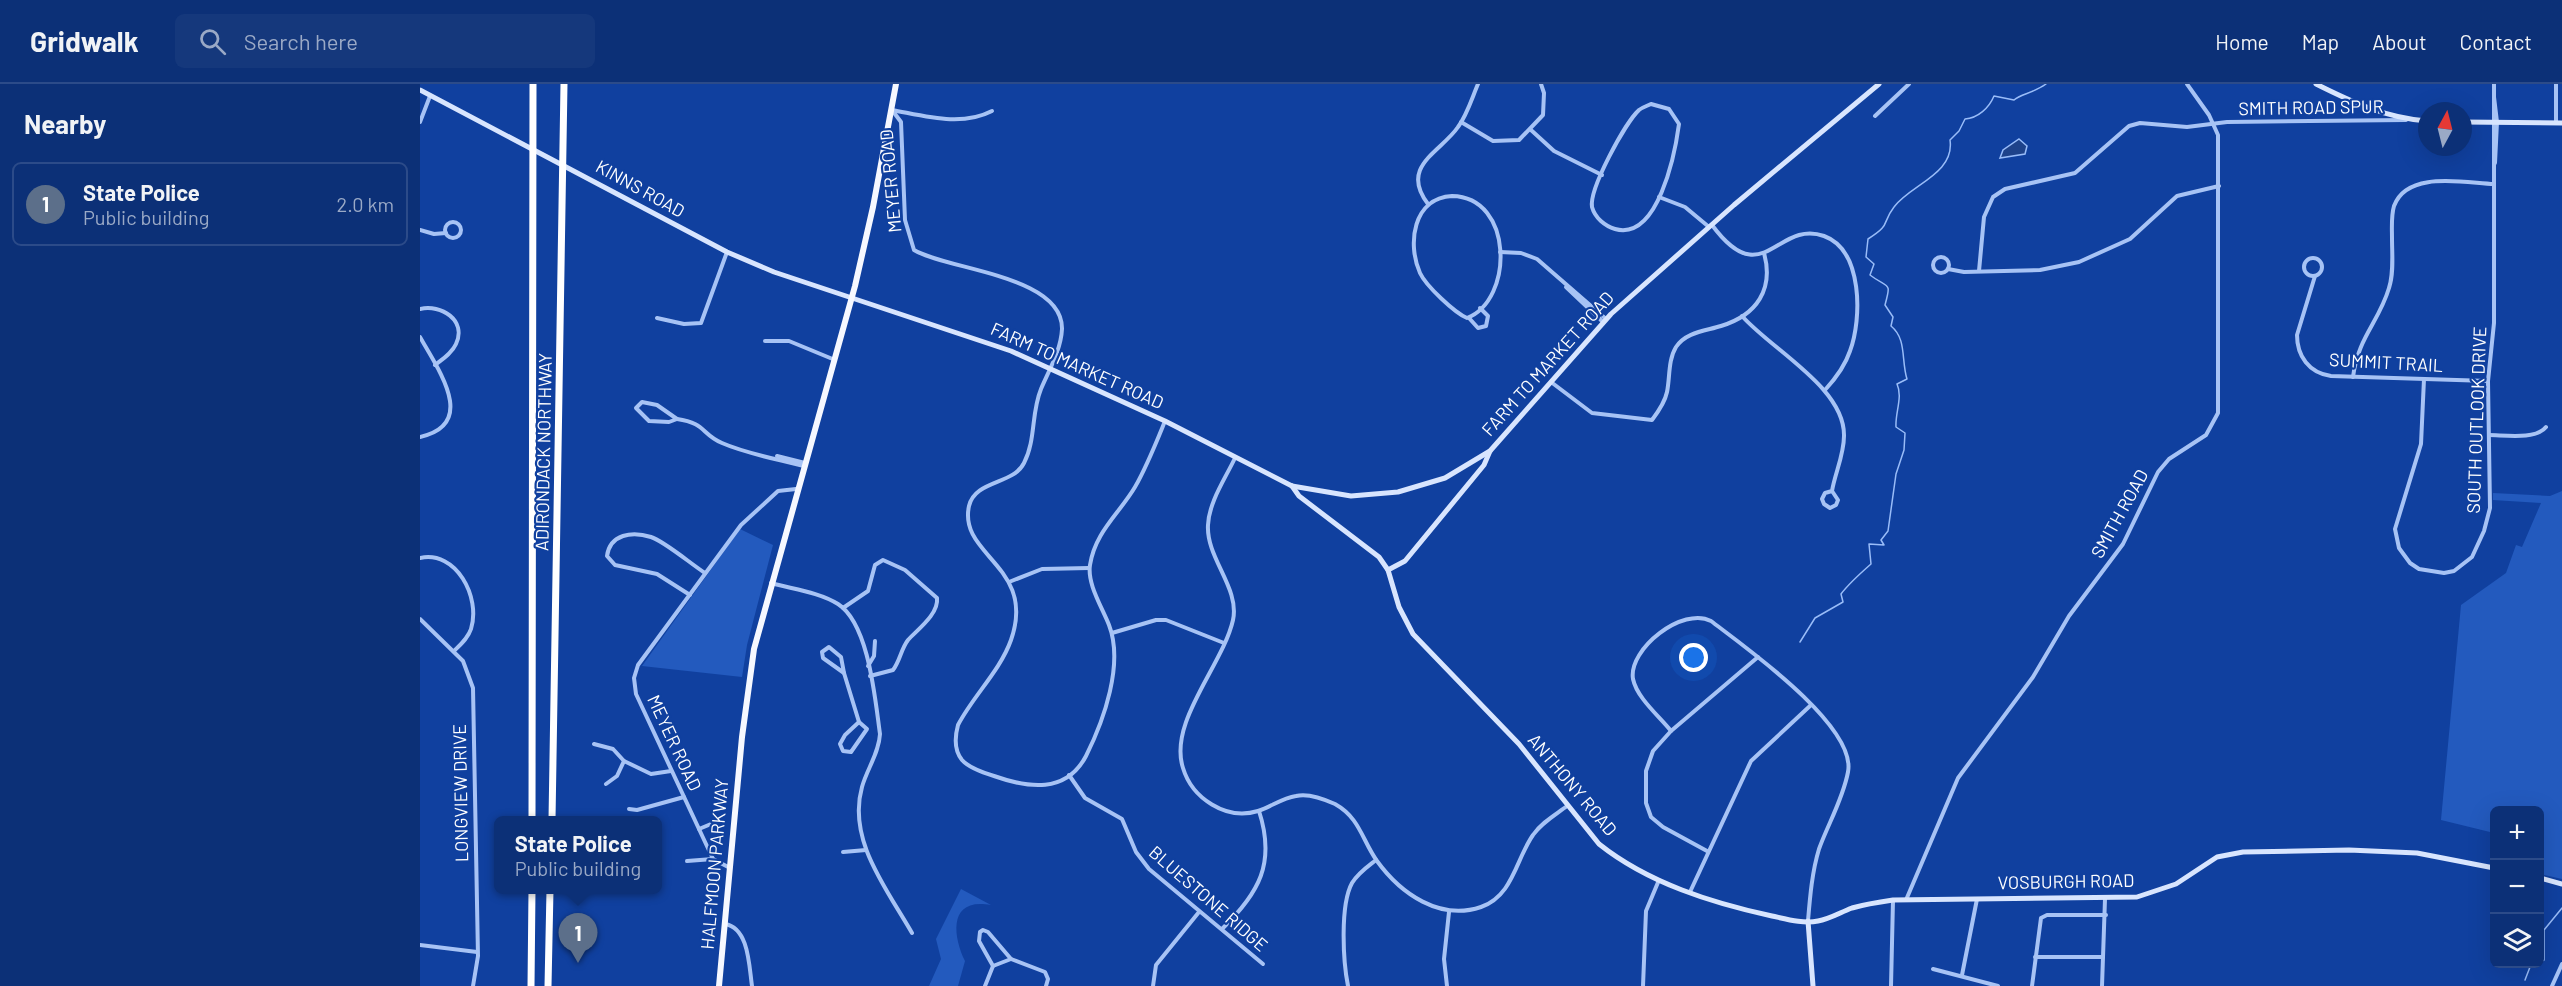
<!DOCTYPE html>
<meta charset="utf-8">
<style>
body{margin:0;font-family:Barlow,sans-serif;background:#15387c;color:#f1f3f6}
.controls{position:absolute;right:18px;bottom:18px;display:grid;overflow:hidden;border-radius:9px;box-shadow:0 6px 24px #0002}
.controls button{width:54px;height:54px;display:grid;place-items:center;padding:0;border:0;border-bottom:2px solid #2c4b89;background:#0c3077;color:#f1f3f6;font:30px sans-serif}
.compass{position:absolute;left:1998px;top:18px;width:54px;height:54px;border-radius:50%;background:#0c3077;box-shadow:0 6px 24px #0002;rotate:7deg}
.you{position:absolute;left:1274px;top:574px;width:21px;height:21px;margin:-15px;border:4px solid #fff;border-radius:50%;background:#1a73e8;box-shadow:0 0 0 9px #1a73e833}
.badge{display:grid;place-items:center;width:39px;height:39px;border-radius:50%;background:#e69b98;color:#fff;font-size:20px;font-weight:700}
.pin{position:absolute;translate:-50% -50px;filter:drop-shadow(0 2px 3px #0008)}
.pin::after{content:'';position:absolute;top:32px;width:21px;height:18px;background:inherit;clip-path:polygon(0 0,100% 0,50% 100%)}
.popup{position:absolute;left:74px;top:732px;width:168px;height:78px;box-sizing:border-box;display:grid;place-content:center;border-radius:9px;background:#0c3077;filter:drop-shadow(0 2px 4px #0005);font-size:20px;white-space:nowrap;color:#9aa9c6}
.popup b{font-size:22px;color:#f1f3f6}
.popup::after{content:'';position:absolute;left:50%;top:100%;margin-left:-12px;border:12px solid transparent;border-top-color:#0c3077}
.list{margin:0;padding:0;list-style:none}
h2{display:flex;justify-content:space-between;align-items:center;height:78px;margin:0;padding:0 24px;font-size:26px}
h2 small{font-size:20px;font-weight:400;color:#9aa9c6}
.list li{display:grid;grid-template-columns:39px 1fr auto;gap:18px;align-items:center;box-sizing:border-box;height:84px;margin:0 12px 12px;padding:0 12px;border:2px solid #2c4b89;border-radius:9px}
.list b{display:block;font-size:22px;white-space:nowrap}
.list p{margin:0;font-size:20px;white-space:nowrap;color:#9aa9c6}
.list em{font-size:20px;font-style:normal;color:#9aa9c6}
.icon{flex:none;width:33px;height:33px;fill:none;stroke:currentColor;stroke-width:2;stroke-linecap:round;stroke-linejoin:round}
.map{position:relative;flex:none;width:2142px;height:902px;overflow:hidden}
header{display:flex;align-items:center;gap:36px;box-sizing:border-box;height:84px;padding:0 30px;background:#0c3077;border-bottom:2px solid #2c4b89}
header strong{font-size:28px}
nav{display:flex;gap:33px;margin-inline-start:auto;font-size:21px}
.search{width:420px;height:54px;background:#15387c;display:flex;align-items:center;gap:15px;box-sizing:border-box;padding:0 21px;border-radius:9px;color:#9aa9c6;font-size:22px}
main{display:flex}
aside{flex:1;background:#0c3077}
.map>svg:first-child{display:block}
</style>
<header>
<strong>Gridwalk</strong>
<div class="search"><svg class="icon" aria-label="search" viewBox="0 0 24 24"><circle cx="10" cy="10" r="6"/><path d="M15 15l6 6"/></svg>Search here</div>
<nav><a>Home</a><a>Map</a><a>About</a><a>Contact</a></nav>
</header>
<main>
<aside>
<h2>Nearby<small></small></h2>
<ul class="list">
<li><span class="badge" style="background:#5c6f8a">1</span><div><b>State Police</b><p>Public building</p></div><em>2.0 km</em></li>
</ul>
</aside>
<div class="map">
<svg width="2142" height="902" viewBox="0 0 2142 902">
<rect width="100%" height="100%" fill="#10409f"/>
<!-- green -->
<g fill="#235abe">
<path d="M2142,407V795L2120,790V726H2074V749L2021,736L2041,521L2086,489L2096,461L2102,463L2121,419L2073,416V409L2130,412Z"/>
<path d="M320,445L353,461L327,561L322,593L222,582Z"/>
<path d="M541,805L571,821C529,813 532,850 545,877L538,902H509L521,875L516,855Z"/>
</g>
<!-- water -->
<path fill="#1e428a" stroke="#99bcf8" stroke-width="1.5" d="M1599,55L1607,62L1605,70L1580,74L1583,66Z"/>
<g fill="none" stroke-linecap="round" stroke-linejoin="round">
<!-- stream -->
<g stroke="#99bcf8" stroke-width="1.5">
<path d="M1380,558L1395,534L1423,518L1421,510C1427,502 1443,487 1451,480L1449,460L1464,461L1461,456L1468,447L1476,390L1484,366L1485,349L1476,343C1475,329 1483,313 1477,300L1487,295C1481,276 1487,255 1471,242L1473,233L1465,221C1472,196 1468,205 1450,191L1454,180L1446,173L1448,155C1472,140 1461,140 1474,123C1490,101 1535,90 1530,56L1539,47L1545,35C1558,34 1569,24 1574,12L1594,16C1600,10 1614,9 1626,0"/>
<path d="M2120,878L2124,876V846L2142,824"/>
<path d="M2105,896L2110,883L2116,880"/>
</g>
<!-- street -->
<g stroke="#a7c3f5" stroke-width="4">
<path d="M2074,13L2077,38L2075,79"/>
<path d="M1231,20L1249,25L1259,40C1255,70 1238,157 1195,145C1185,142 1175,134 1172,123C1169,105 1205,39 1219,26C1223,23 1227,22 1231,20Z"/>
<path d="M472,26L481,38L485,136L494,166C527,186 643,191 642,245C641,266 629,286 621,305C611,329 616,356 604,379C593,401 555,396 549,422C538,472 617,482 591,556C580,587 553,612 538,641C535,652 534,666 542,676C549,684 564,689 574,692C608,704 646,710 666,672C684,636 704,580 689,541C682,523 667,500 670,481C675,448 699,430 715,403C727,382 736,359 745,337"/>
<path d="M472,26C505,32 541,43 572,27"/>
<path d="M1455,32L1489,0"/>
<path d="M0,38L10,12"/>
<path d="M1041,38L1073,57L1099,56L1123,31L1124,9L1121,0"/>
<path d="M2136,39V0"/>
<path d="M1111,46L1134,67L1182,91"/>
<path d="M1032,112C1094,113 1094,216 1047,234C1035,229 1006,202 1000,189C987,160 993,114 1032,112Z"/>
<path d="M1239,113L1265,123L1289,143"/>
<path d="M1008,120C979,82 1021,68 1038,43C1047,31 1052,14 1058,0"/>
<circle cx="33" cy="146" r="8"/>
<path d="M1292,141C1343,210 1357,135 1404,152C1443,166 1442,235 1430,267C1425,282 1416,294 1405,306"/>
<path d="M0,146L14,150L26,149"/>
<path d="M1080,168L1101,169L1117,175L1186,235"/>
<circle cx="1521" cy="181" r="8"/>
<circle cx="1893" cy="183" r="9"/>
<path d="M1528,185L1544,188L1620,186L1659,178L1710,155L1757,112L1799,102"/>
<path d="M1559,187L1564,133L1573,113L1585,105L1655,89L1709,42L1720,39L1767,43L1807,38L1986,36"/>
<path d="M1895,192L1877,251C1877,272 1889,289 1911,292L2068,297"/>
<path d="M1146,203L1183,238"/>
<path d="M0,225C21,220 47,236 36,260C32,269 23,275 15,281"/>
<path d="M1322,232C1352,266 1425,304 1424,352C1424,371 1415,389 1412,407L1405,409L1402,415L1404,420L1410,424L1416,421L1418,416L1412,407"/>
<path d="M237,234L264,240L281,239L307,168"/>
<path d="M1049,234L1058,244L1066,242L1068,232L1060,224"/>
<path d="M0,253C17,284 59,340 0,353"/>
<path d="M345,257H369L415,276"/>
<path d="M1933,293C1938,253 1959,238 1969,204C1974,189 1972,170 1972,154C1972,144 1971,132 1974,122C1987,86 2045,99 2074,100"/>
<path d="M2004,295L2001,360L1975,445L1979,464L1990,479L1999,485L2024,489L2034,487L2052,473L2064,447L2070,424L2068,297L2074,239V0"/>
<path d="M1131,298L1172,329L1232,336C1238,328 1245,318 1247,308C1250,294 1248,276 1256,263C1266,248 1285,247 1301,242C1337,231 1354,205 1344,169"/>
<path d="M222,318L237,321L257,335L249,338L229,337L216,324Z"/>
<path d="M257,335C286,339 281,350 302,359C327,370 357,375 384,382"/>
<path d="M2069,351C2084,351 2116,356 2126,343"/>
<path d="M357,372L385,379"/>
<path d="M815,374C805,395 789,418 788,441C786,474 820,504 813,536C803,581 748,638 763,684C772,714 806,737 838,727C851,723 862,714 876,712C888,709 904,715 915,720C940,734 942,756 957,777C981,810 1020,837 1061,823C1093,812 1096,775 1113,751C1121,739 1135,731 1147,722"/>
<path d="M0,474C36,466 61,513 51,545C48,554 41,560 34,567"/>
<path d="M589,498L622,485L669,484"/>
<path d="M351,499C372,505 399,508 418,520C449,540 455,615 460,650C459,669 447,685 442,703C427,756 467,805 492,849"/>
<path d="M270,511L237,490L195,481L187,472C190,450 212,447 231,453C244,457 271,480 285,489"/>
<path d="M423,524L448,507L455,481L463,476L485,486L517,514C519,530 497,546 488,556C481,565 480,577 473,586L450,592"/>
<path d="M0,535L43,577L53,604L58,872L53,902"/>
<path d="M692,549L736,536H746L804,559"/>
<path d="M409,563L421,573L424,589L403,574L402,568Z"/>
<path d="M448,582L454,572L455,557"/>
<path d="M424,589L439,638"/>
<path d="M439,638L447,645L431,668L423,667L420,660L425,651Z"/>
<path d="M1251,647C1239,632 1217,614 1213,595C1208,565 1263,522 1291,537C1325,563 1437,642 1428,688C1423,715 1408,740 1399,765C1392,788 1390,813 1388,837"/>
<path d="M174,660L193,665L204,677L231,690L251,687"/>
<path d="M649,691L665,714L702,735L716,768L729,785L843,880"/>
<path d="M186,700L197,692L204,677"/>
<path d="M209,725L217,726L264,713"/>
<path d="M279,745L291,740"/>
<path d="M1287,767L1243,743L1231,733L1226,719V687L1233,667L1251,647L1338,573"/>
<path d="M423,768L446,766"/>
<path d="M267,777L293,775"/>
<path d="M310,784L293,775L216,610L214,594L218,581L321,441L358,407L376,405"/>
<path d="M1270,808L1331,677L1391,621"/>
<path d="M1486,816L1538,694L1613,593L1649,532L1703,460L1738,388L1749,375L1786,351L1798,329V51L1789,31L1767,0"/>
<path d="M305,840C329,844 329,882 332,902"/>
<path d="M802,845C839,809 856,779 839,727"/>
<path d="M0,861L57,868"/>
<path d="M1615,873H1683"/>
<path d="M573,882L559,857L560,848L563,846L568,848L591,875L625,888L628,895L626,902"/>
<path d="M1513,885L1578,902"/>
<path d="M1542,891L1557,815"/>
<path d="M565,902L573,882L591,875"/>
<path d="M733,902L736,881L779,828"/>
<path d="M928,902C923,877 920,821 932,799C938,789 947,783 956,776"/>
<path d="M1027,902L1024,875L1029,828"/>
<path d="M1223,902L1226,827L1239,796"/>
<path d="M1471,902L1473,816"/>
<path d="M1612,902L1621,834L1627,831H1686"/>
<path d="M1682,902L1685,815"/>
<path d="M2132,902L2142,880"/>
</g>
<!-- secondary -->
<g stroke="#d8e5fe" stroke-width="5">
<path d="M1896,0C1932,18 1966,34 2007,37"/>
<path d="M0,6L307,168L354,188L591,267L745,337L872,402L931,412L978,408L1025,394L1070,367L1191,230L1314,121L1459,0"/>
<path d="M2043,38L2142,39"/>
<path d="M872,402L879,412L959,473L968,486L979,523L993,550L1099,660L1179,760C1228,799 1292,819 1352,832C1366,835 1383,840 1398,837C1410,835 1421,828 1432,824C1446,820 1459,818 1473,816L1717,813L1756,800L1797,773L1823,768L1929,766L1997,769L2074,784"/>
<path d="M968,486L985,477L1064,381L1070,367"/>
<path d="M2120,794L2142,800"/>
<path d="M1388,837L1393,902"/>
</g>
<!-- primary -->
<path stroke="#f6f8ff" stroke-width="6" d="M299,902L322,653L334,565L435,202L453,123L476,0"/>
<!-- highway -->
<g stroke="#fff" stroke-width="7">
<path d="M112,736L113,0"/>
<path d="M132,736L144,0"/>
<path d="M111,902L112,806"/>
<path d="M128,902L130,806"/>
</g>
</g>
<g text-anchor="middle" stroke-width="4.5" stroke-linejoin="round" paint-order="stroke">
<!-- street labels -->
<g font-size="18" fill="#fff" stroke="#10409f">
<text transform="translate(1891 24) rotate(-1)" y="6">SMITH ROAD SPUR</text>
<text transform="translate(471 97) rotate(-95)" y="6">MEYER ROAD</text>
<text transform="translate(220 105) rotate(29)" y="6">KINNS ROAD</text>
<text transform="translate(1966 279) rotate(3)" y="6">SUMMIT TRAIL</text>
<text transform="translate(1128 280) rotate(-48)" y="6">FARM TO MARKET ROAD</text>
<text transform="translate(657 282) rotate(24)" y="6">FARM TO MARKET ROAD</text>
<text transform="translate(2057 336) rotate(-88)" y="6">SOUTH OUTLOOK DRIVE</text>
<text transform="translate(124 368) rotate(-89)" y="6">ADIRONDACK NORTHWAY</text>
<text transform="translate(1700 430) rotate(-61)" y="6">SMITH ROAD</text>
<text transform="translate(254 659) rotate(65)" y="6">MEYER ROAD</text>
<text transform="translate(1152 701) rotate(50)" y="6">ANTHONY ROAD</text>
<text transform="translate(41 709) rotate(-91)" y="6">LONGVIEW DRIVE</text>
<text transform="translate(295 780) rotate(-85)" y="6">HALFMOON PARKWAY</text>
<text transform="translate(1646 798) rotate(-1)" y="6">VOSBURGH ROAD</text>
<text transform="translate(788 815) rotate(41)" y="6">BLUESTONE RIDGE</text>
</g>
</g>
</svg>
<div class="controls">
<button>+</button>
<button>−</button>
<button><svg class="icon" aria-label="layers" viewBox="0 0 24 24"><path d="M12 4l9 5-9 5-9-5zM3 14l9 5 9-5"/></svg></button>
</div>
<svg class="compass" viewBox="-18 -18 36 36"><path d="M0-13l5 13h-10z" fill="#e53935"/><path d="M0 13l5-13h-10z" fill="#9aa9c6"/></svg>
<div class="you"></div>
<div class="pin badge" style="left:158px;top:879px;background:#5c6f8a">1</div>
<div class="popup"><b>State Police</b>Public building</div>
</div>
</main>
